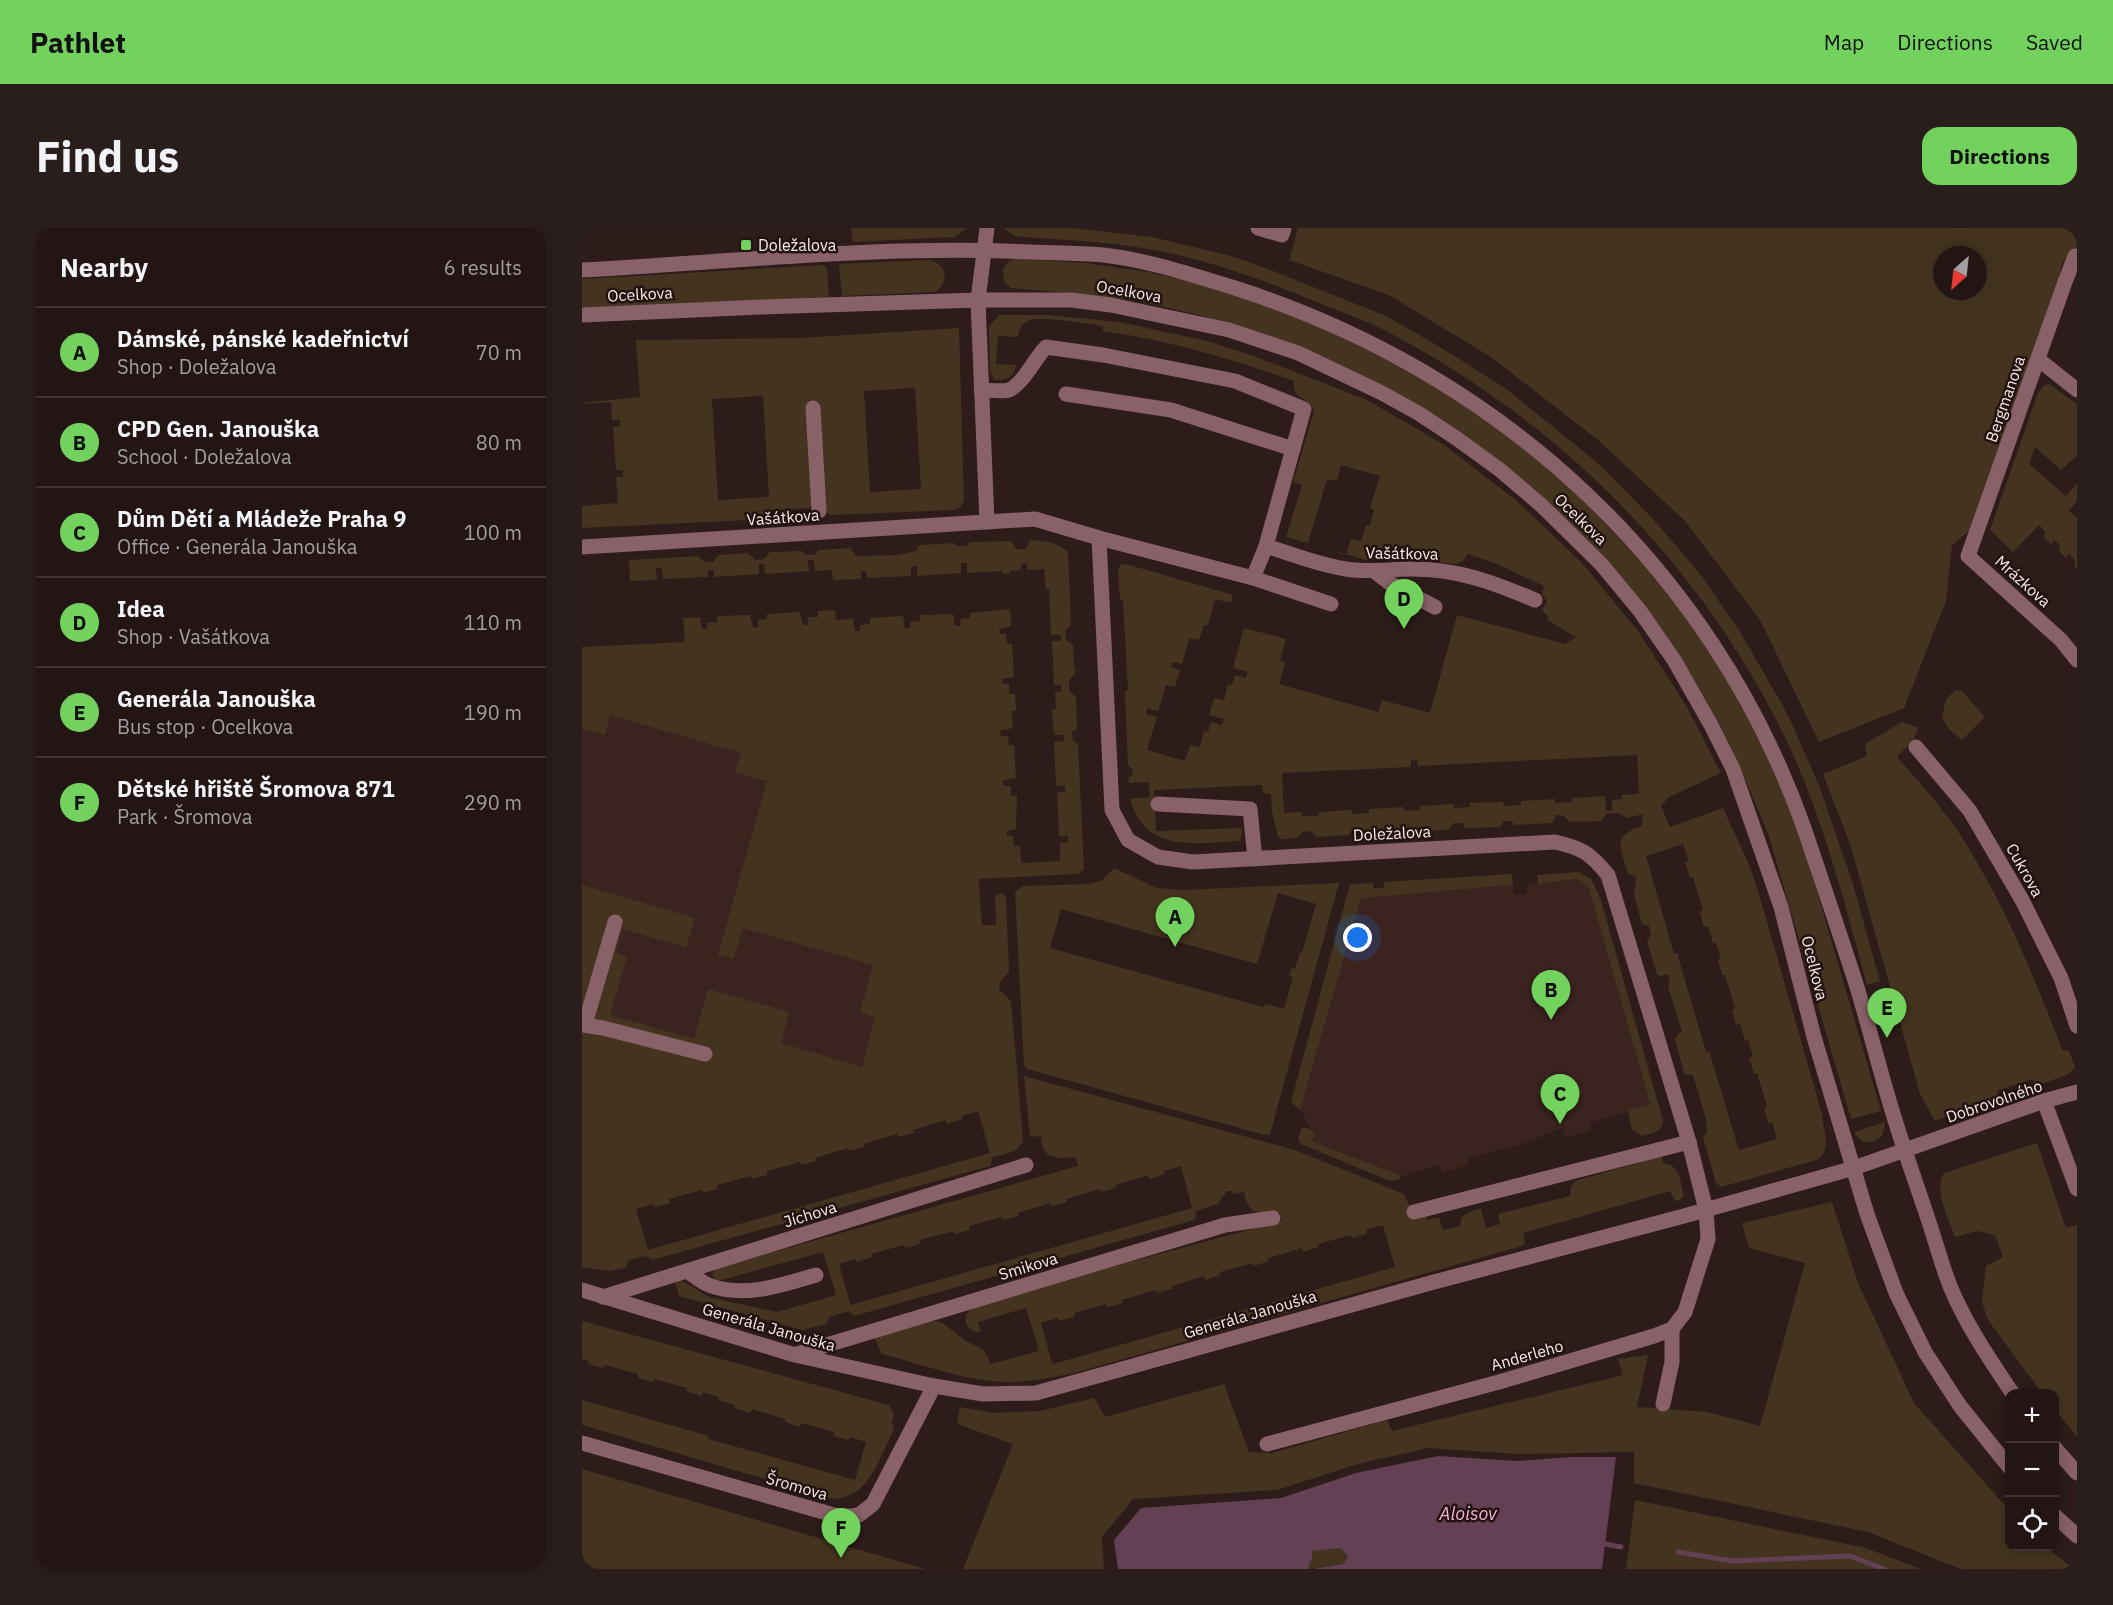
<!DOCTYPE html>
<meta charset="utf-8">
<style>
body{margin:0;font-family:"IBM Plex Sans",sans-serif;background:#2a1e1c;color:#f1f3f6}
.controls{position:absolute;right:18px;bottom:18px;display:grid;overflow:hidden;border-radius:12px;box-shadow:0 3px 15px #0003}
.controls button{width:54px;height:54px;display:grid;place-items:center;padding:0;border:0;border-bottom:2px solid #3f3433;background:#221513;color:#f1f3f6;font:30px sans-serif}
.compass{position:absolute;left:1351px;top:18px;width:54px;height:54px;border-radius:50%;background:#221513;box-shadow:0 3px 15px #0003;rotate:207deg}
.you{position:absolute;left:776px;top:710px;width:21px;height:21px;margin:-15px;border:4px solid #fff;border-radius:50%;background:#1a73e8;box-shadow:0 0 0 9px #1a73e833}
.badge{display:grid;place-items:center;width:39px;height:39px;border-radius:50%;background:#72d25d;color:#111;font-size:20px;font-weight:700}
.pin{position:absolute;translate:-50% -50px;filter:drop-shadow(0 2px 3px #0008)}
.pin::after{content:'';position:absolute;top:32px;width:21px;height:18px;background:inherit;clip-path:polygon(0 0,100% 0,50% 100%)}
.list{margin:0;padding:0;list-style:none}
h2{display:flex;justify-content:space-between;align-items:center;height:78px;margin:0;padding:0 24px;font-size:26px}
h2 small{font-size:20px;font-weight:400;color:#a29fa0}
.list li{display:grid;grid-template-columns:39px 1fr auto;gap:18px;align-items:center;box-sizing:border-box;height:90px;padding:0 24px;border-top:2px solid #3f3433}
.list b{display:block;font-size:22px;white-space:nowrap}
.list p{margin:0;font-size:20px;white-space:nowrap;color:#a29fa0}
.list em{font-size:20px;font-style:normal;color:#a29fa0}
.icon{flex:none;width:33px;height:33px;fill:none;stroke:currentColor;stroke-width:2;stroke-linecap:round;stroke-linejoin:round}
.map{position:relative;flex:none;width:1495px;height:1341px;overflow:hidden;border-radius:18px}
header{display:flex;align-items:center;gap:36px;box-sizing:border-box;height:84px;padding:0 30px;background:#72d25d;color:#111}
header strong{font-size:28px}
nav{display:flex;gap:33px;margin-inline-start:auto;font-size:21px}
.intro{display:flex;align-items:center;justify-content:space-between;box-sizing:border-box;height:144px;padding:0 36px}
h1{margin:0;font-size:42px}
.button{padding:15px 27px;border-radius:18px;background:#72d25d;color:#111;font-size:21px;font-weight:700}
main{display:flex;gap:36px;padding:0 36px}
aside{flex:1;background:#221513;border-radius:18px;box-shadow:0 3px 15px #0003}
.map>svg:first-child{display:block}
</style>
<header>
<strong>Pathlet</strong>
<nav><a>Map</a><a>Directions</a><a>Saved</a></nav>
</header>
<div class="intro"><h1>Find us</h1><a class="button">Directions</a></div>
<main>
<aside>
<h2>Nearby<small>6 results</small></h2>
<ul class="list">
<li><span class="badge">A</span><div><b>Dámské, pánské kadeřnictví</b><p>Shop · Doležalova</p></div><em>70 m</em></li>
<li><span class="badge">B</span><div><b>CPD Gen. Janouška</b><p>School · Doležalova</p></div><em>80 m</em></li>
<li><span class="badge">C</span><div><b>Dům Dětí a Mládeže Praha 9</b><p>Office · Generála Janouška</p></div><em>100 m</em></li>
<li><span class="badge">D</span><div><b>Idea</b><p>Shop · Vašátkova</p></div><em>110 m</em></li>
<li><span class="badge">E</span><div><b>Generála Janouška</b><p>Bus stop · Ocelkova</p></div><em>190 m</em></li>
<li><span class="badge">F</span><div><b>Dětské hřiště Šromova 871</b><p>Park · Šromova</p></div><em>290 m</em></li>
</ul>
</aside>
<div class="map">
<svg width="1495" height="1341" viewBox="0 0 1495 1341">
<rect width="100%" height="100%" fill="#2d1c19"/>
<!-- built -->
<g fill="#3b2320">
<path d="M389,434L400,697L417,764L424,841L0,965V443Z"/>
<path d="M995,651L1007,661L1068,877L1007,895L1009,902L983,910L980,900L977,901L941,916L884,930L886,937L861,944L858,937L820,948L730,913L733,906L718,882L779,670L931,657V667L945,666V657Z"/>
</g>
<!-- green -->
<g fill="#44341f" fill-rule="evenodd">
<path d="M269,0H386L372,9L271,14Z"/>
<path d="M422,0H490L570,9L649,28L686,41L804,88L858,119L923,160L1017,236L1070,290L1119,347L1160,407L1206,487L1238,560L1271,656L1298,753L1285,757C1261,668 1238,578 1196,495C1109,325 969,188 800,101C778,90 754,82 732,73C679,51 624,31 567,21C523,13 477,12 432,8Z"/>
<path d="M716,0H1495V18L1480,35L1475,58L1387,303L1370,317L1364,373L1322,480L1237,514L1178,392L1103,293L1016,212L909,129L807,67L707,32ZM1360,27H1396V63H1360Z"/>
<path d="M435,31L504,35L566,44L625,57L705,82L878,169L974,243L1089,366L1164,480L1215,595L1299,883L1269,891L1186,605L1158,539L1137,495L1106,442L1064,384L909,230L694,111L617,87L561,74L501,66L429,60L422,53L421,41L428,32Z"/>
<path d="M347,32C365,36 368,54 353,64L260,68L257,36Z"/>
<path d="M242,37L245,40L247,69L0,80V51Z"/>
<path d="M417,87H466L537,94L625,113L669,127L785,172L861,216L935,273L1001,336L1056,403L1105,479L1139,545L1087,569L1079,578L1088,599L1141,580L1166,634L1177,666L1240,886C1241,902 1251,923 1234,932L1139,959L1134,955L1121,909L1125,904L1124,891L1111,847H1105L1102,845L1093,811L1096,806L1100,804L1086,759L1088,754L1086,746L1079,748L1075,747L1065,713L1069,707L1067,698L1060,696L1052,667L1054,648L1047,646L1045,643C1038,618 1030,608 1060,598L1061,586L1046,590L1036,585L1024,586L1019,593L988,594L982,588L974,587L970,595L933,597L929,593H922L918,599L883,600L880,595H872L867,602L834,603L830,599L822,600L819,604L782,606L778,602H770L767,607L735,609L728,603L720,604L715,610L699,611L696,608L690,584L689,566L681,565L680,557L572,562L574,603L660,600L659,613C615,615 563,626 548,571L568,569L567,554L547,555L546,551L550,547L551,542L546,537L543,463L546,462L541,372H538L536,342L539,337L544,336L651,367L649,375L633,371L626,397H622L617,412L607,410L600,436L590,434L589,439L598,442L593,459L584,457L576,483L565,480L564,486L575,489L565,522L603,533L608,517L618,519L622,503L626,504L629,494L640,497L642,491L627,487L632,470L642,472L646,456L650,457L653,447L664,450L666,444L651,440L662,400L704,411L698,433L703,435L697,456L796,484L800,472L848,485L875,387L983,416L994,409L965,392L966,388L960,383L965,373L960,367L962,358L915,336L886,326L881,333L875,336L831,332H784L704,309L720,257L711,254L732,183C727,167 710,174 712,153C647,130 589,113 521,103V98C506,96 457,87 446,93C439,96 437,102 436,109L416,108L414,136L434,137C432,151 424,152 412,152L408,143L407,99ZM759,237L798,248L788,280L792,282L788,298L784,297L779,313L769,311L764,327L726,315L745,251L755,253ZM1055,527L1057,566L1040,567V571L1030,572V583H1024L1023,568L990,570V574L973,575V571L939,573V577L922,578L921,574L888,575V579L872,580L871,576L838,578V582L822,583L821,579L787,581V585L770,586V582L737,584L736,588H720L719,584L702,585L700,545L829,539V532L835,531L836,538ZM1101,616L1107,633L1103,634L1108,650L1111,649L1121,682L1118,684L1122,699L1126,698L1131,715H1134L1139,731L1136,732L1140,747H1143L1153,780L1150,782L1154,797L1158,796L1163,813L1166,812L1171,829L1167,830L1172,846L1175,845L1185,878L1182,880L1186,895L1190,894L1195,911L1157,922L1127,823L1124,824L1095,725L1092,726L1064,628Z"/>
<path d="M377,100L382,273L378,279L372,282L249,287L231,277L227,280L190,282L187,291L0,300V278L36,275L34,249H41V242H34L31,199H38V192H30L29,174L0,176V175L58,169L54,112L218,110ZM333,160L339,261L288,264L282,163ZM181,168L187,269L136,272L130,171Z"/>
<path d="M1467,156L1495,176V228L1479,242L1453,219L1447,236L1484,268L1495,255V273L1487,283L1495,290V341L1492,338L1493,332L1487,326L1484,330L1477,323L1478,317L1472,312L1469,316L1462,309L1463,303L1457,297L1431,324L1408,302L1456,165L1462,158Z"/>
<path d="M448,312C463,313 475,314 486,324L489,396L483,403L484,412L491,417L492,439L493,440V446L487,452V463L494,469L495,501L490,504L491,513L496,516L502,641L496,646L396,651L400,697H414L413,668L419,665L424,669L427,744L418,754L417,761L429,773L441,912C437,925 423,926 411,929L408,938L70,1032L64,1028L47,1032L43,1040L27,1043L0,1039V657L113,690L104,719L40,701L34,724L45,729L28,787L112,811L126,761L207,784L199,815L280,839L293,790L278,784L291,737L161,700L151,731L136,727L185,553L153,544L159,525L28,487L23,507L0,501V419L103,414L101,390L118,389L120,401H125V395L135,394V388L168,387L171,400L176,399V392L185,391V386L218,384L221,397H226V389H236V383L253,382L254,392L271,391L273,403H278V397L288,396V390L321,388L323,401L328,400V394L338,393V387L371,386L373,398H378L379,391L388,390V385L428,381L429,398L417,401L418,406H424L425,416H430L432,449L420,451L421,456H427V466H433L434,483H430L431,500L418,503L419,508H426L427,517H432L434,550L421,553V558H429V568L435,567L434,601L425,603V608H431L432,618H438L439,635L478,633V615L486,614V608H477L475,564H483V558H474L472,514L482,513V507H472L470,481H474L473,464L479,463V457H472L470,413H479V407H469L467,361H464L462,341L445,342V335L439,336V342L428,343L427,346H421L420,343L385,345V335H379V345L335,348V338L329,339V348L285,350L284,343H279V351L251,352L250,342L233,343L232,332H226L227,343L183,346L182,336H177V346L132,349V342H126V349L81,351L80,340H74L75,352L48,353L47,332L117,328L122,334H132L134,329L138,327L166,325L173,332L182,331L188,324L220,323L223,327H232L237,322L268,320L274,328L316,327L334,323L336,318L339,317L372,315L375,318H384L388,314L428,313L431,315L434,321H444ZM396,883L408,925L66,1022L54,981L71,976L73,979L88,975L87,971L120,962L121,965L136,961L135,957L169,948L170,951L185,947V943L218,934L219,937L234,933L233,930L266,920L267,923L282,919V916L315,906L317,909L332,905L331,902L364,892L365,896L380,891V888Z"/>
<path d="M1374,462L1380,463L1403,489L1380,512L1366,500L1360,489L1364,471Z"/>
<path d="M1320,494L1336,500L1332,511L1315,529C1340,557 1366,586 1386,619C1425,683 1454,752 1480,822L1487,823L1493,839L1487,846L1454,858L1451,851L1415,863V869L1353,893L1338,866L1269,619L1241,546L1285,528L1283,516Z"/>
<path d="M532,640L575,660L599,662L757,655L688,906L683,907L445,841L442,837L433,664L441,658L506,656L519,653ZM696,665L734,676L720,725L718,724L713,741L710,740L707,748L711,749L702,781L683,776L681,779L468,720L479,681L675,736Z"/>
<path d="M997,644L1009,651L1019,672L1081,893C1080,905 1070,905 1060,908L1050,902L1046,883L1068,876L1007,661L995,651L956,656L955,647Z"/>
<path d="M930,646L931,657L779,670L718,882L709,874L768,656L791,655V660H802V654Z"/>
<path d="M442,848L713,922L822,966L827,977L841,975L846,992L857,989L861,1002L878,998L879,990L885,985L899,980L904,1000L918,996L916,986L988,968L989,959L993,953L1080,928L1081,936C1098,935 1098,954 1102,967L1098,972L1093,973L1088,963L941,1005L943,1015L940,1018L492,1145C472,1149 452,1153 432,1154C387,1155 343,1137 300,1126L292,1109L347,1093L359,1094L384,1113L402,1122L409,1136L457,1123L444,1080L396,1094L399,1104C384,1104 378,1090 390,1080L551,1033L700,993L698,985C677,987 666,987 662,964L651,966V963H645L636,976L613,983L614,988L612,992L272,1088L267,1083L247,1089L245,1096L220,1102L97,1068L93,1053L99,1052L127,1069L195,1084L254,1067L241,1024L136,1053L132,1051L130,1045L135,1040L496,938L494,929C474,931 460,932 459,908L448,909ZM599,938L610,980L269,1077L268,1075L257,1036L273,1031L275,1034L290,1029L289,1026L322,1017L323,1020L338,1016V1012L372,1003L373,1006L388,1002L387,998L420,989L421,992L436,988V985L468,975L470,978L485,974L484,971L518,961L519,964L534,960V957L566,947L568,951L583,946L582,943ZM801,997L813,1039L471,1136L470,1135L459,1095L476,1090L477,1093L492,1089V1085L524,1076L526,1079L541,1075L540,1072L574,1062L575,1065L590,1061V1058L622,1048L623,1052L638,1047V1044L671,1035L672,1038L687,1033L686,1030L720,1020L721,1024L737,1019L736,1016L769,1007L770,1010L785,1006L784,1002Z"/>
<path d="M1303,894L1301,906C1292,917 1279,917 1272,904Z"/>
<path d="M720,899L729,901L733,906L730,913L820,948L815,952L808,953L719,916L716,911Z"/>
<path d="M1455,915L1484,1000L1495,997V1209L1473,1181L1472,1166L1460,1165L1406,1092L1400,1074L1404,1038L1421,1029L1413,1007L1395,1003L1373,1009C1367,992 1351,960 1362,945Z"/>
<path d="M1250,974L1276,1055L1332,1175L1427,1282L1428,1318L1464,1319L1492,1341H1379L1286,1304L1052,1255V1224L936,1226L846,1220L776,1236L695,1262L551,1271L520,1309L522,1341H381L431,1216L375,1196L378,1179L410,1185L458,1183L512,1170L523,1189L642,1156L667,1224L690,1225L805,1192L810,1203L1041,1147L1036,1131L1066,1127L1055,1179L1125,1184L1178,1198L1223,1035L1167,1020L1160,995Z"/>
<path d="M0,1093L307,1177L312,1186L310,1195L312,1202C297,1229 288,1270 251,1271L0,1197V1172L127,1208L126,1211L273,1252L284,1214L268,1209L266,1212L251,1208L252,1204L219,1195L218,1199L203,1194V1191L170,1181L168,1185L153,1180V1177L137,1172V1169L121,1164L120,1168L104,1163L105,1160L72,1151L71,1154L56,1150V1146L23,1137L21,1140L6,1136L7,1133L0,1131Z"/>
<path d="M0,1241L343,1341H0Z"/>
<path d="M1053,1272L1284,1320L1338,1341H1044Z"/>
<path d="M759,1320L766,1329L761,1336L727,1341V1335L730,1332V1323Z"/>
</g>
<!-- water -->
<path fill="#644055" d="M856,1228L936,1233L990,1229H1034L1020,1341H731L761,1336L766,1329L759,1320L730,1323V1332L727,1335V1341H536L532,1312L559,1280L699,1270L774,1245Z"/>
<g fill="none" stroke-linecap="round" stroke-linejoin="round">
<!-- stream -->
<g stroke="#644055" stroke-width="5">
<path d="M1023,1316L1039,1319"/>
<path d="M1096,1324L1151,1333L1268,1328L1302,1341"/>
</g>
<!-- minor -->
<g stroke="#896168" stroke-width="15">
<path d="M676,0L700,7L702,0"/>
<path d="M1495,28H1493L1483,54L1386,328L1479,412L1495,432"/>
<path d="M0,42C149,34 299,17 448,24C472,25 497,25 521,27C566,32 610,47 653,60C916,144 1129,337 1222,600C1240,653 1258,706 1275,759C1287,799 1297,839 1309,879C1320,916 1333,952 1345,988C1353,1011 1359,1035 1368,1058C1383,1095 1408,1132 1431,1166"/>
<path d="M0,87L179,79L396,72H489L529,77L647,102L716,125L800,165L836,185L874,210L918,242L959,277L1020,337L1058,383L1092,432L1129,497L1151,541L1199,679L1232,809L1285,986L1314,1065L1343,1124L1378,1178L1428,1240"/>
<path d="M1456,131L1495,162"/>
<path d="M399,162C406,162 420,164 427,162C442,155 453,130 464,119L521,127L653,153L722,181L684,318L671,350"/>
<path d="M484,166L589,182L711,221"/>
<path d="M231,180L237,283"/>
<path d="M405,294L396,72L405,0"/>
<path d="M517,310L530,582L546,612L576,629L611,634L973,614C1000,620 1008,625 1026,647L1107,914L1124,982L1126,1011L1103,1084L1090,1101L1072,1108L917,1154L685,1216"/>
<path d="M684,318C710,326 737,337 764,341C786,345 807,341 829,341C876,341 910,354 953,372"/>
<path d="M0,319L453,291L517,310L671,350L749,376"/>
<path d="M792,343L809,356L853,379"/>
<path d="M1334,519L1388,583L1440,672L1479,750L1495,798"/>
<path d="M576,576L668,581L673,631"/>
<path d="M3,796L33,694"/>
<path d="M0,797L21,800L123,826"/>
<path d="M1462,873L1495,961"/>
<path d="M832,984L1107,914"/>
<path d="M105,1043C112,1048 120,1055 129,1058C165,1070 199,1057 234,1047"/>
<path d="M0,1062L213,1127L352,1158L401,1166L454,1165L852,1054L1102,988L1272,940L1462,873L1495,864"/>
<path d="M21,1069L444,937"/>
<path d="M215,1126L643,997L691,990"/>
<path d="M1081,1176L1090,1134V1101"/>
<path d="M0,1215L259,1289L277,1287L291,1276L352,1158"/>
<path d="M1472,1219L1495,1245"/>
<path d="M1472,1287L1495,1308"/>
</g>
</g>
<!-- markers -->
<rect fill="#72d25d" stroke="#231310" stroke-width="2" x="158" y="11" width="12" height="12" rx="3"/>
<g text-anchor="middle" stroke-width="5" stroke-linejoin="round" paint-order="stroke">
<!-- poi labels -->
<g font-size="16" fill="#f7eae8" stroke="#231310" text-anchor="start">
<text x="176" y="23">Doležalova</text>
</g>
<!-- street labels -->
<g font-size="16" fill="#f7eae8" stroke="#231310">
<text transform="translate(547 63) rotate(10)" y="6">Ocelkova</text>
<text transform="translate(58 66) rotate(-3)" y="6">Ocelkova</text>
<text transform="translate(1423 171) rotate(-71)" y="6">Bergmanova</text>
<text transform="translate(201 289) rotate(-4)" y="6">Vašátkova</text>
<text transform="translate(999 291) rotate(44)" y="6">Ocelkova</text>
<text transform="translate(820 325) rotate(1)" y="6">Vašátkova</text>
<text transform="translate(1441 353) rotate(42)" y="6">Mrázkova</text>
<text transform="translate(810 605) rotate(-3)" y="6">Doležalova</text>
<text transform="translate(1443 642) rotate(61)" y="6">Cukrova</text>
<text transform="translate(1233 740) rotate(76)" y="6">Ocelkova</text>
<text transform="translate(1412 873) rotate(-19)" y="6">Dobrovolného</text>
<text transform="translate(228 986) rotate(-17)" y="6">Jíchova</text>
<text transform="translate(446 1038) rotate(-17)" y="6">Smikova</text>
<text transform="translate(668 1086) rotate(-16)" y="6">Generála Janouška</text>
<text transform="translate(187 1099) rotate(16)" y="6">Generála Janouška</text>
<text transform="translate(945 1127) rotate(-16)" y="6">Anderleho</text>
<text transform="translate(215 1258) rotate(16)" y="6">Šromova</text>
</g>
<!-- water labels -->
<g font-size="18" font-style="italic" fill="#f5b4d8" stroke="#231310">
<text x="886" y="1292">Aloisov</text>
</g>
</g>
</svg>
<div class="controls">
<button>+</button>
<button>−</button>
<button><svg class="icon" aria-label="locate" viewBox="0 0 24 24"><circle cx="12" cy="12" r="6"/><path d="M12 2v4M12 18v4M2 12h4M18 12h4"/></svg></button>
</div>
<svg class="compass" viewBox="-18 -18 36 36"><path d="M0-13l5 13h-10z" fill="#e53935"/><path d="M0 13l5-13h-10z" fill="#a29fa0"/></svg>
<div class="you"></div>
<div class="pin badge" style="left:593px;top:719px">A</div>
<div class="pin badge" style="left:969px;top:792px">B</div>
<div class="pin badge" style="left:978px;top:896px">C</div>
<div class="pin badge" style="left:822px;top:401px">D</div>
<div class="pin badge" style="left:1305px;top:810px">E</div>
<div class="pin badge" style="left:259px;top:1330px">F</div>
</div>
</main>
